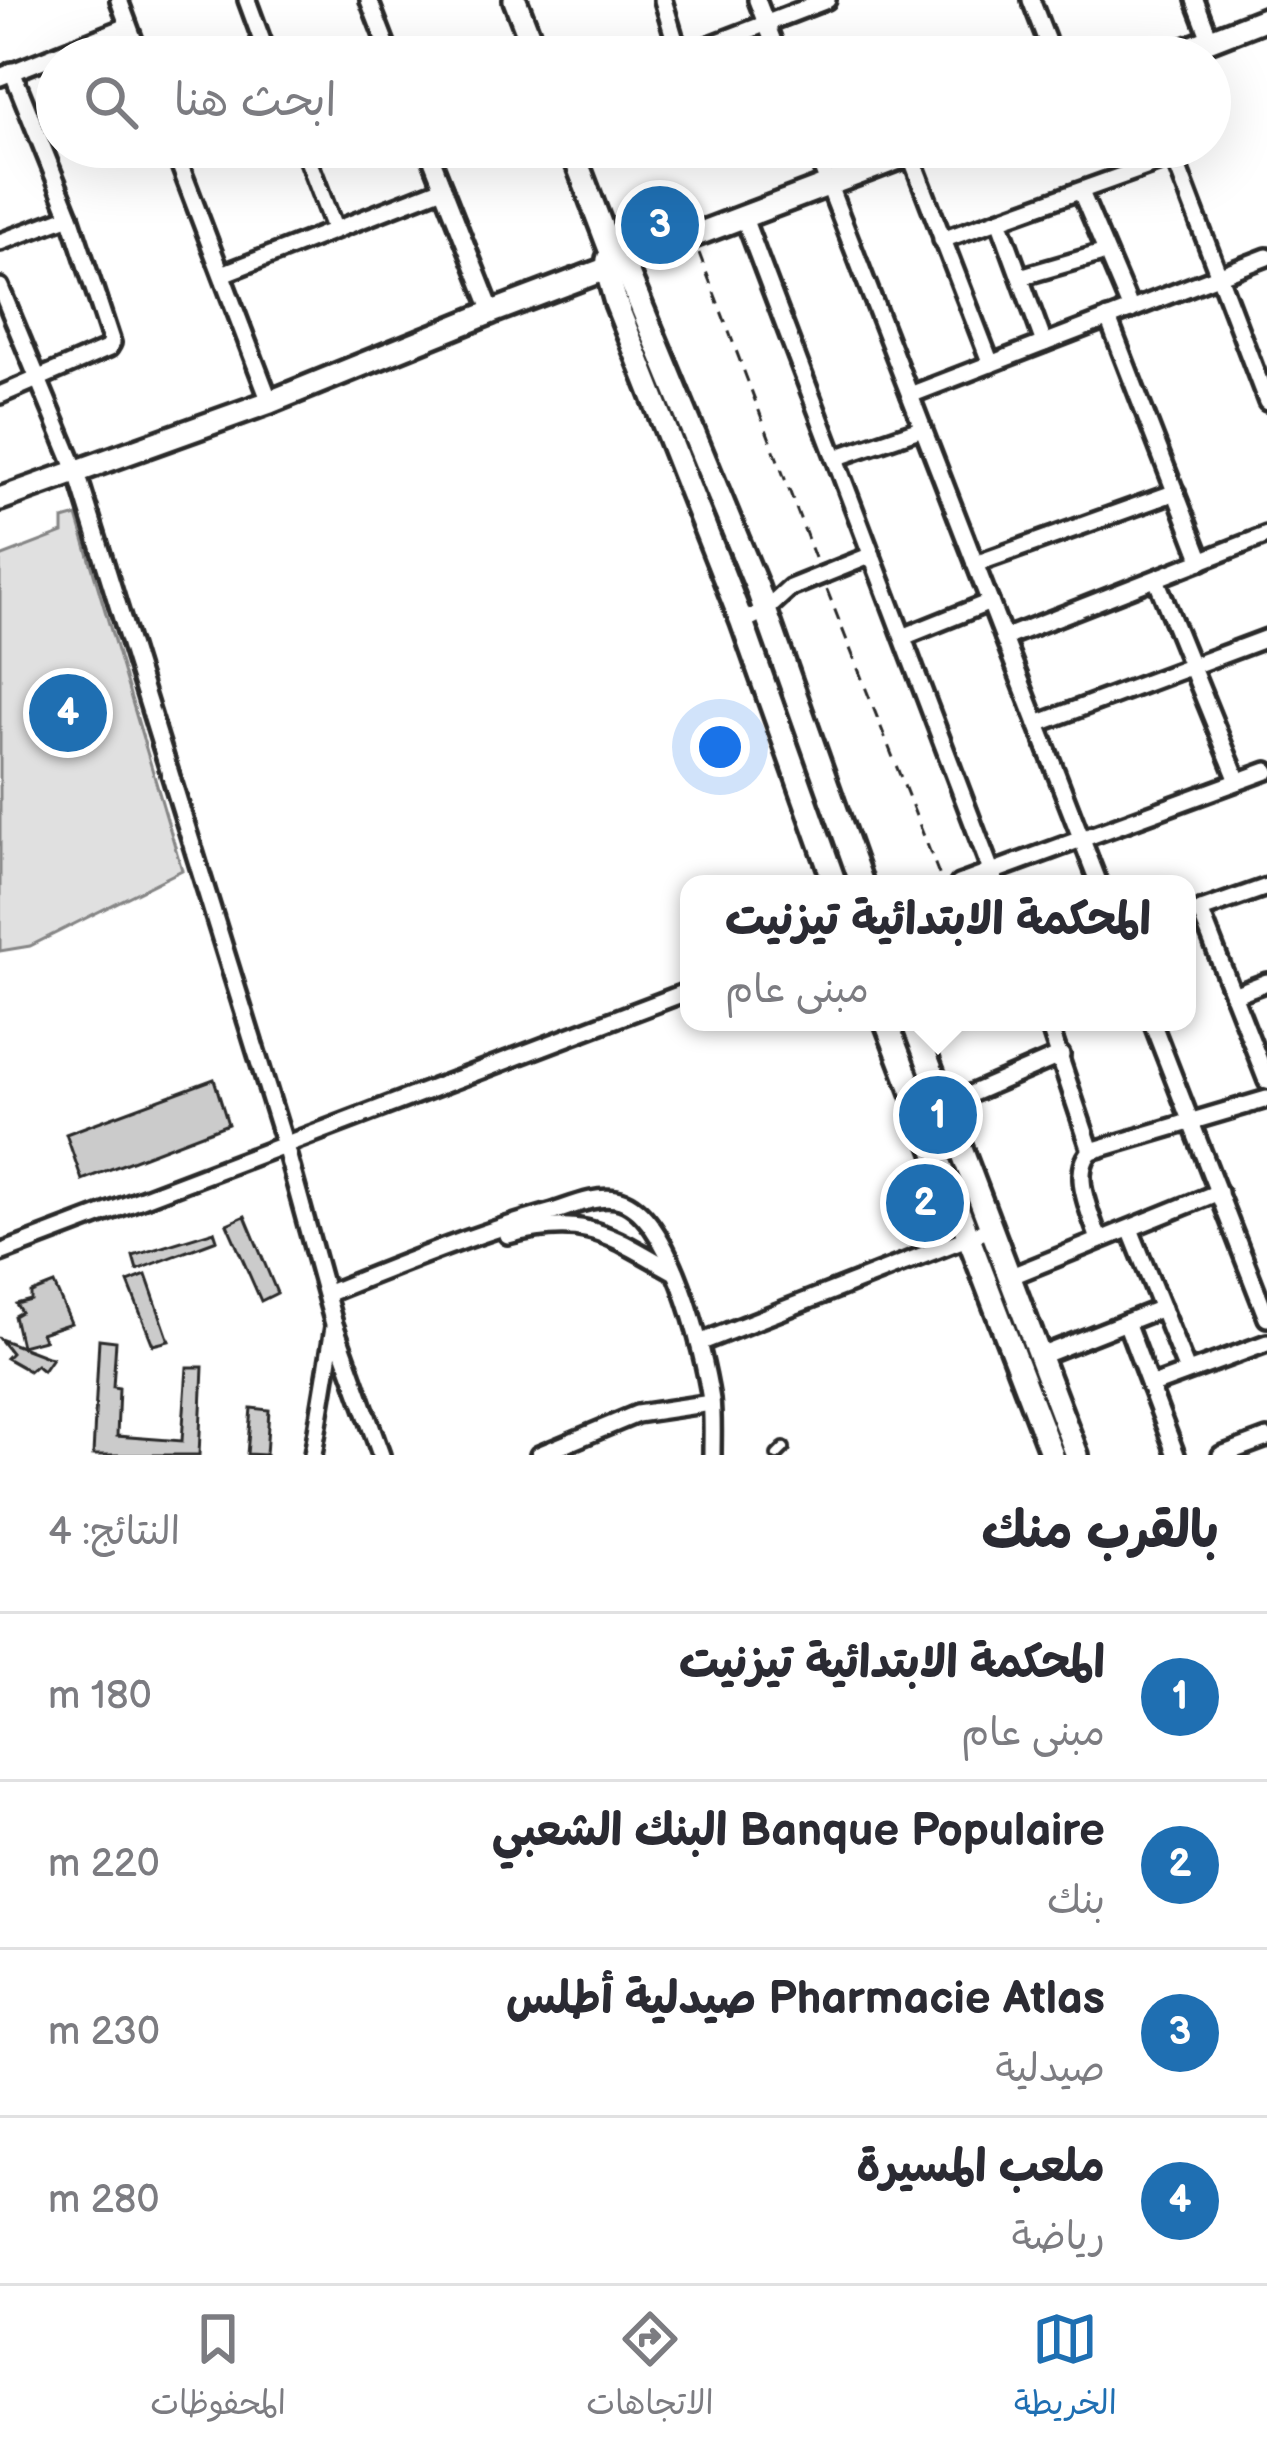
<!DOCTYPE html>
<html lang="ar">
<meta charset="utf-8">
<style>
body{margin:0;font-family:"Balsamiq Sans","Playpen Sans Arabic",sans-serif;background:#f2f2f3;color:#2b2b33;direction:rtl}
.you{position:absolute;left:720px;top:747px;width:42px;height:42px;margin:-30px;border:9px solid #fff;border-radius:50%;background:#1a73e8;box-shadow:0 0 0 18px #1a73e833}
.badge{display:grid;place-items:center;width:78px;height:78px;border-radius:50%;background:#1f6fb2;color:#fff;font-size:39px;font-weight:700}
.pin{position:absolute;translate:-50% -50%;border:6px solid #fff;box-shadow:0 3px 12px #0006}
.popup{position:absolute;left:680px;top:875px;width:516px;height:156px;box-sizing:border-box;display:grid;place-content:center;border-radius:24px;background:#fff;filter:drop-shadow(0 3px 9px #0005);font-size:39px;white-space:nowrap;color:#7c7c81}
.popup b{font-size:45px;color:#2b2b33}
.popup::after{content:'';position:absolute;left:50%;top:100%;margin-left:-24px;border:24px solid transparent;border-top-color:#fff}
.list{margin:0;padding:0;list-style:none}
h2{display:flex;justify-content:space-between;align-items:center;height:156px;margin:0;padding:0 48px;font-size:51px}
h2 small{font-size:39px;font-weight:400;color:#7c7c81}
.list li{display:grid;grid-template-columns:78px 1fr auto;gap:36px;align-items:center;box-sizing:border-box;height:168px;padding:0 48px;border-top:3px solid #e1e1e2}
.list b{display:block;font-size:45px;white-space:nowrap}
.list p{margin:0;font-size:39px;white-space:nowrap;color:#7c7c81}
.list em{font-size:39px;font-style:normal;color:#7c7c81}
.icon{flex:none;width:66px;height:66px;fill:none;stroke:currentColor;stroke-width:2;stroke-linecap:round;stroke-linejoin:round}
.map{position:relative;flex:none;width:1267px;height:1455px;overflow:hidden;direction:ltr}
.search{position:absolute;background:#fff;box-shadow:0 12px 48px #0002;left:36px;right:36px;top:36px;height:132px;display:flex;align-items:center;gap:30px;box-sizing:border-box;padding:0 42px;border-radius:66px;color:#7c7c81;font-size:45px}
.sheet{height:828px;background:#fff}
nav{display:flex;justify-content:space-around;align-items:center;box-sizing:border-box;height:168px;border-top:3px solid #e1e1e2;background:#fff;font-size:33px;color:#7c7c81}
nav a{display:grid;justify-items:center;gap:6px}
nav .on{color:#1f6fb2}
.map>svg:first-child{display:block}
</style>
<div class="map">
<svg width="1267" height="1455" viewBox="0 0 1267 1455">
<rect width="100%" height="100%" fill="#fff"/>
<filter id="ink" filterUnits="userSpaceOnUse"><feTurbulence type="fractalNoise" baseFrequency=".00833" numOctaves="2"/><feDisplacementMap in="SourceGraphic" scale="24" xChannelSelector="R" yChannelSelector="G"/><feConvolveMatrix kernelMatrix="1 2 1 2 8 2 1 2 1" color-interpolation-filters="sRGB"/></filter>
<g filter="url(#ink)">
<!-- green -->
<path fill="#e0e0e0" stroke="#868686" stroke-width="3" d="M77,516L182,870L30,946L0,951V557L63,533V520Z"/>
<!-- building -->
<g fill="#cbcbcb" stroke="#2b2b2b" stroke-width="3">
<path d="M214,1079L228,1124L82,1180L66,1134Z"/>
<path d="M245,1216L277,1293L261,1301L227,1224Z"/>
<path d="M214,1231L217,1240L137,1270L133,1256Z"/>
<path d="M146,1275L169,1341L153,1345L128,1282Z"/>
<path d="M54,1284L71,1323L41,1333L44,1340L21,1346L14,1316L21,1312L16,1304L31,1300V1293Z"/>
<path d="M0,1339L47,1357L52,1358L43,1371L36,1365L29,1371L6,1358L11,1353Z"/>
<path d="M99,1339L116,1341L113,1387L119,1388L117,1436L182,1441L187,1367H203L199,1455H93Z"/>
<path d="M251,1408L269,1410L266,1455L247,1454Z"/>
</g>
<g fill="none" stroke-linecap="round" stroke-linejoin="round">
<defs>
<path id="lane" d="M777,1455L784,1448"/>
<g id="street">
<path d="M119,0L140,57"/>
<path d="M247,0L268,57"/>
<path d="M369,0L391,57"/>
<path d="M663,0L680,57"/>
<path d="M757,0L779,57"/>
<path d="M1031,0L1053,57"/>
<path d="M1195,0L1210,39"/>
<path d="M679,57L827,0"/>
<path d="M0,77L128,26"/>
<path d="M173,147L270,402"/>
<path d="M303,147L334,228"/>
<path d="M427,147L492,312"/>
<path d="M814,147L1099,884"/>
<path d="M1170,147L1267,402"/>
<path d="M910,154L991,364"/>
<path d="M1081,192L1131,310"/>
<path d="M744,218L996,884"/>
<path d="M999,220L1044,343"/>
<path d="M942,240L1174,157"/>
<path d="M0,242L70,216"/>
<path d="M222,274L443,188"/>
<path d="M1020,277L1106,252"/>
<path d="M0,287L77,473L284,1142L334,1324L381,1455"/>
<path d="M1108,318L1202,561"/>
<path d="M0,395L109,348L112,343L70,216L12,71"/>
<path d="M910,395L1267,257"/>
<path d="M835,458L923,428"/>
<path d="M975,564L1176,492"/>
<path d="M1156,579L1238,781"/>
<path d="M742,622L766,610L790,588L872,555"/>
<path d="M903,637L990,602"/>
<path d="M1004,638L1267,535"/>
<path d="M1037,724L1267,638"/>
<path d="M959,884L1267,771"/>
<path d="M1200,910L1267,1081"/>
<path d="M1187,915L1267,887"/>
<path d="M1233,995L1267,982"/>
<path d="M1048,1022L1091,1151C1070,1173 1091,1214 1099,1240"/>
<path d="M1152,1022L1267,1318"/>
<path d="M945,1105L1061,1055"/>
<path d="M1091,1151L1267,1099"/>
<path d="M1130,1229L1187,1371"/>
<path d="M508,1235C586,1214 608,1235 673,1271"/>
<path d="M0,1253L689,991"/>
<path d="M1009,1277L1219,1192"/>
<path d="M328,1293C403,1263 476,1233 553,1212C572,1206 596,1195 616,1199C670,1209 704,1353 711,1400C713,1418 712,1437 712,1455"/>
<path d="M1126,1322L1176,1455"/>
<path d="M699,1343L990,1229"/>
<path d="M1040,1356L1162,1308"/>
<path d="M1150,1386L1267,1343"/>
<path d="M313,1455L334,1327"/>
<path d="M539,1455L637,1414L711,1403"/>
<path d="M1221,1455L1267,1438"/>
</g>
<g id="secondary">
<path d="M515,0L537,57"/>
<path d="M1167,57L1267,18"/>
<path d="M571,147L609,247L624,264L757,587L862,884"/>
<path d="M608,259L607,271L616,303L742,622L835,884"/>
<path d="M0,499L270,402L492,312L928,147"/>
<path d="M886,1022L1052,1455"/>
<path d="M913,1022L1077,1455"/>
</g>
</defs>
<!-- lane casing -->
<use href="#lane" stroke="#2b2b2b" stroke-width="16"/>
<!-- street casing -->
<use href="#street" stroke="#2b2b2b" stroke-width="24"/>
<!-- secondary casing -->
<use href="#secondary" stroke="#2b2b2b" stroke-width="30"/>
<!-- path -->
<g stroke="#2b2b2b" stroke-width="3" stroke-dasharray="12 9" stroke-linecap="butt">
<path d="M699,253L815,558"/>
<path d="M827,590L942,882"/>
</g>
<!-- lane -->
<use href="#lane" stroke="#fff" stroke-width="8"/>
<!-- street -->
<use href="#street" stroke="#fff" stroke-width="15"/>
<!-- secondary -->
<use href="#secondary" stroke="#fff" stroke-width="21"/>
</g>
</g>
</svg>
<div class="you"></div>
<div class="pin badge" style="left:938px;top:1115px">1</div>
<div class="popup"><b>المحكمة الابتدائية تيزنيت</b>مبنى عام</div>
<div class="pin badge" style="left:925px;top:1203px">2</div>
<div class="pin badge" style="left:660px;top:225px">3</div>
<div class="pin badge" style="left:68px;top:713px">4</div>
<div class="search"><svg class="icon" aria-label="search" viewBox="0 0 24 24"><circle cx="10" cy="10" r="6"/><path d="M15 15l6 6"/></svg>ابحث هنا</div>
</div>
<section class="sheet">
<h2>بالقرب منك<small>النتائج: 4</small></h2>
<ul class="list">
<li><span class="badge">1</span><div><b>المحكمة الابتدائية تيزنيت</b><p>مبنى عام</p></div><em>180 m</em></li>
<li><span class="badge">2</span><div><b>Banque Populaire البنك الشعبي</b><p>بنك</p></div><em>220 m</em></li>
<li><span class="badge">3</span><div><b>Pharmacie Atlas صيدلية أطلس</b><p>صيدلية</p></div><em>230 m</em></li>
<li><span class="badge">4</span><div><b>ملعب المسيرة</b><p>رياضة</p></div><em>280 m</em></li>
</ul>
</section>
<nav>
<a class="on"><svg class="icon" aria-label="map" viewBox="0 0 24 24"><path d="M3 6l6-2 6 2 6-2v14l-6 2-6-2-6 2zM9 4v14M15 6v14"/></svg>الخريطة</a>
<a><svg class="icon" aria-label="directions" viewBox="0 0 24 24"><path d="M12 3l9 9-9 9-9-9zM9 14v-3h6M13 9l2 2-2 2"/></svg>الاتجاهات</a>
<a><svg class="icon" aria-label="saved" viewBox="0 0 24 24"><path d="M7 4h10v16l-5-4-5 4z"/></svg>المحفوظات</a>
</nav>
